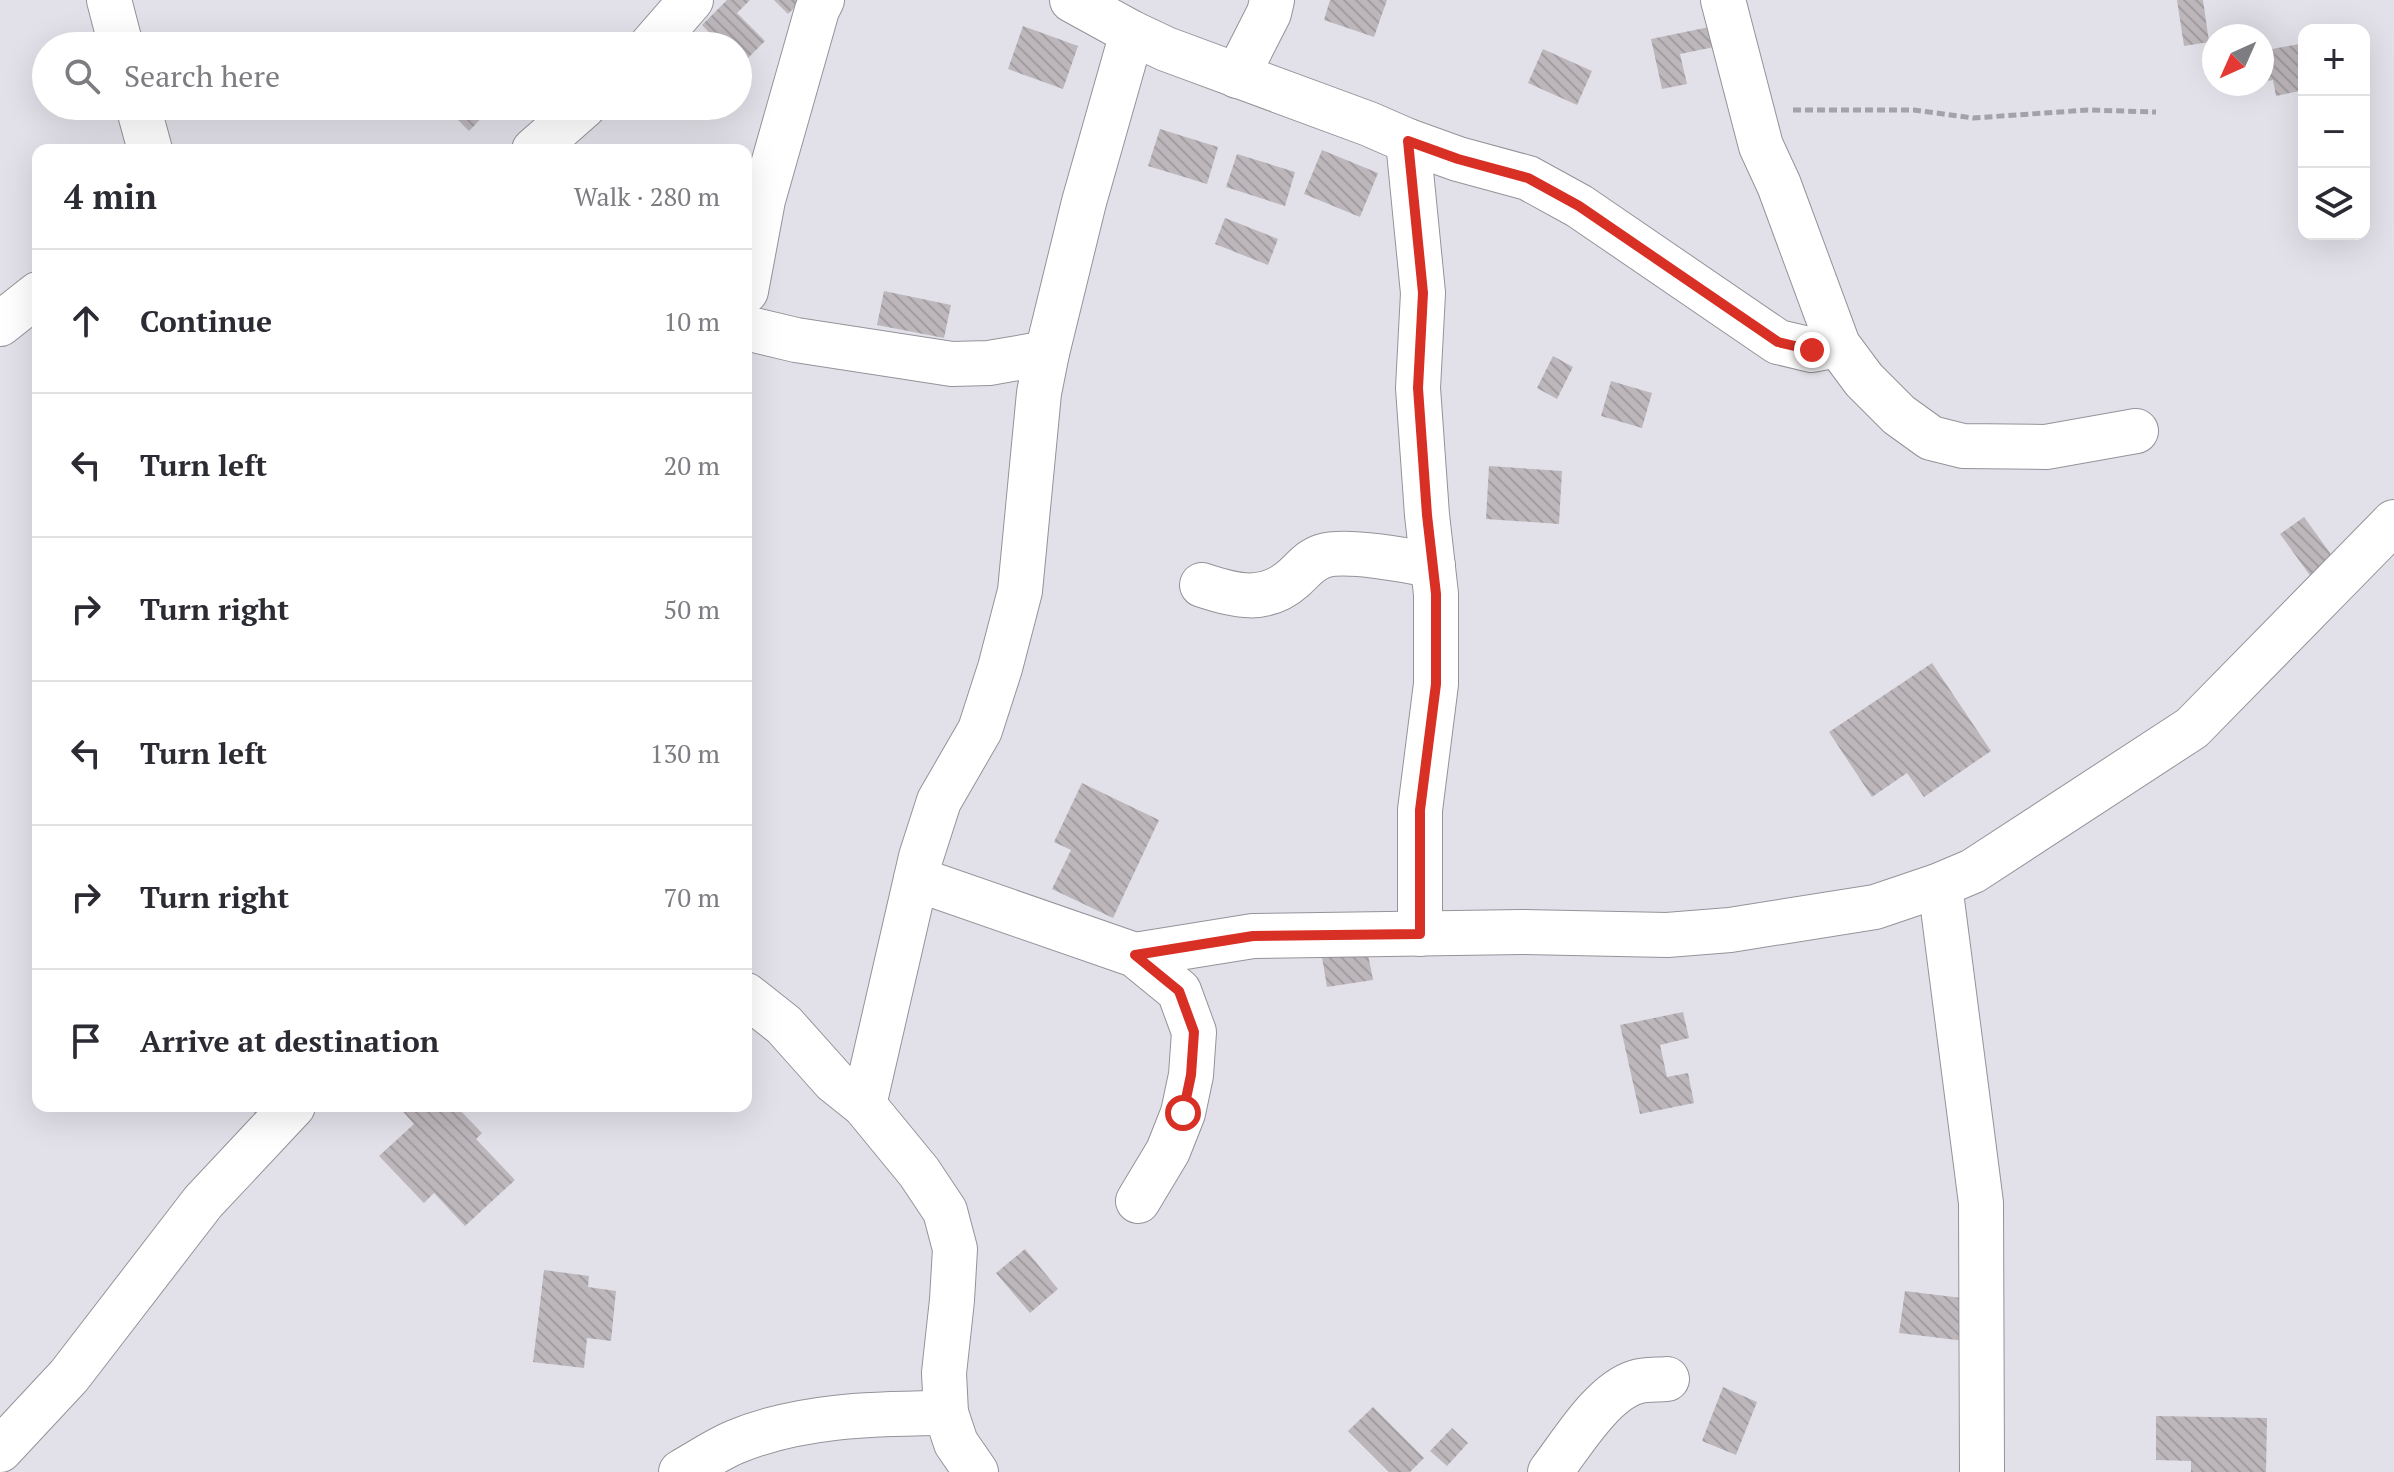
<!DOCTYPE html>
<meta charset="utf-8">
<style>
body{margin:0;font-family:"PT Serif",serif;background:#f7f7f7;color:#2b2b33}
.controls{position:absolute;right:24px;top:24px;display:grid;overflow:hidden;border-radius:16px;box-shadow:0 8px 32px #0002}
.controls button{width:72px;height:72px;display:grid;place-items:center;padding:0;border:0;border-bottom:2px solid #e1e1e2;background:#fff;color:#2b2b33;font:40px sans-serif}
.compass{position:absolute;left:2202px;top:24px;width:72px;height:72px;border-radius:50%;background:#fff;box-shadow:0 8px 32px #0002;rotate:225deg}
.stop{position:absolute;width:24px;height:24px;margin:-18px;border:6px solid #d93025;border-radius:50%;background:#fff}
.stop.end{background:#d93025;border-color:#fff;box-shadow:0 2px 8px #0008}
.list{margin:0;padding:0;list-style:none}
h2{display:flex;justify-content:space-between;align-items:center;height:104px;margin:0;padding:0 32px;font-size:34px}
h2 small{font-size:26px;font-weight:400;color:#7c7c81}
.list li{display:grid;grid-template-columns:52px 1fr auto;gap:24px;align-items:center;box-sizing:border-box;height:144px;padding:0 32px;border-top:2px solid #e1e1e2}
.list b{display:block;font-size:30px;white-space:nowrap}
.list em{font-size:26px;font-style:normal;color:#7c7c81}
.icon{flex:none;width:44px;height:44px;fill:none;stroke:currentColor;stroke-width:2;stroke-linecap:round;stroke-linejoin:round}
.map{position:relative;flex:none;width:2394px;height:1472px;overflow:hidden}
.search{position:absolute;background:#fff;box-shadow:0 8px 32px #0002;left:32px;top:32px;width:720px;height:88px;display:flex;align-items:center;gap:20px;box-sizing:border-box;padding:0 28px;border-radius:44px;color:#7c7c81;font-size:30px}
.panel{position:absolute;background:#fff;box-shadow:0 8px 32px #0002;left:32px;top:144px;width:720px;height:968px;border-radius:16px}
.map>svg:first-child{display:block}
</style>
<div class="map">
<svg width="2394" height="1472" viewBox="0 0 2394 1472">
<defs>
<pattern id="building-back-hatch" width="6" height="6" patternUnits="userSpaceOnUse" patternTransform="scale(2)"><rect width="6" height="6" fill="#bdb7bc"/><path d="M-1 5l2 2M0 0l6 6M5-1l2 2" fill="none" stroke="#a29da1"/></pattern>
</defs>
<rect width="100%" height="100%" fill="#e2e1e9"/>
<!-- building -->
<g fill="url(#building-back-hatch)">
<path d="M727,0H750L737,13L765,41L741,65L738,62V46H722L702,25Z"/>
<path d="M774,0H802L788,14Z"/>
<path d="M1330,0H1387L1374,37L1324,20Z"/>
<path d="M2177,0H2203L2209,42L2184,46Z"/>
<path d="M1719,25L1724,45L1680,54L1687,84L1662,89L1651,39Z"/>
<path d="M1023,26L1078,46L1063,89L1008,69Z"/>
<path d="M317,36L324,46H305Z"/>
<path d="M2304,43V90L2276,96L2273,80L2262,82V51Z"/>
<path d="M1543,49L1592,71L1577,105L1528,83Z"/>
<path d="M444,106H493L469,131Z"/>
<path d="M1160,129L1218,147L1207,184L1148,166Z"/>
<path d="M1322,150L1378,173L1360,217L1304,194Z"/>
<path d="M1237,154L1295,172L1285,206L1226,187Z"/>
<path d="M1225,218L1278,239L1268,265L1215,244Z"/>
<path d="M884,291L951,305L944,338L877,325Z"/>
<path d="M1553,356L1573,367L1557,399L1537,388Z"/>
<path d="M1611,381L1652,393L1642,428L1601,416Z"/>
<path d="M1489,466L1562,471L1559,524L1486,519Z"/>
<path d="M2304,517L2338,564L2314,581L2280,534Z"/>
<path d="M1932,663L1991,751L1924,797L1907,773L1872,797L1829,732Z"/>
<path d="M1082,783L1159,820L1113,918L1052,889L1071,850L1054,842Z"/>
<path d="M1366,944L1373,980L1327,987L1321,951Z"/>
<path d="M1683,1012L1689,1038L1660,1045L1667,1077L1688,1073L1694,1103L1640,1114L1620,1025Z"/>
<path d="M244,1106H275L266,1120Z"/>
<path d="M398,1106H456L482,1133L476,1139L515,1180L465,1226L434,1193L424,1203L379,1156L414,1124Z"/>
<path d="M1025,1249L1058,1289L1030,1313L996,1273Z"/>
<path d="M544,1270L589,1276L588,1287L616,1291L611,1341L587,1338L584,1368L533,1362Z"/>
<path d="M1905,1291L1970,1299L1965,1341L1899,1333Z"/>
<path d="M1723,1387L1757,1402L1736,1455L1702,1441Z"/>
<path d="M1373,1407L1424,1458L1410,1472H1389L1348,1431Z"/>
<path d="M2156,1416L2267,1418L2266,1472H2191V1461L2156,1460Z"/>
<path d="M1452,1428L1468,1443L1447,1466L1430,1451Z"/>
</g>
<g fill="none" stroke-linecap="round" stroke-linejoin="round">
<defs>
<g id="minor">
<path d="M109,0L121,46"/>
<path d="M1072,0L1132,33L1166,49L1369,124L1408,141L1458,159L1528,178L1579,206L1778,342L1812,350L1838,345"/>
<path d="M1723,0L1761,146L1779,185L1838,345L1864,380L1899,415L1931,438L1963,446L2046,447L2136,431"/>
<path d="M651,46L691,0"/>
<path d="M1237,76L1269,13L1272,0"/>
<path d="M138,106L150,150"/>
<path d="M1408,141L1423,293L1418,388L1427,515L1436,594V684L1420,810V934"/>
<path d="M534,150L584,106"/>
<path d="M746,291L763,200L817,10L822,0"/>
<path d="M0,324L38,294"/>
<path d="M746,328L796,340L952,364L989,363L1047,353"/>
<path d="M1202,585C1235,596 1265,604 1294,578C1304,569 1310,560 1323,556C1346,549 1408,560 1433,566"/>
<path d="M916,879L1135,955L1179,991L1194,1032L1191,1075L1183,1113L1168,1151L1138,1201"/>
<path d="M1940,885L1981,1203L1982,1472"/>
<path d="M1135,955L1253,936L1522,932L1667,935L1730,930L1875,907L1940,885L1973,871L2192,728L2394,522"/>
<path d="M746,995L784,1025L834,1081L864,1105L919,1172L945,1211L955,1249L952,1300L944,1373L946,1413L956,1443L976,1472"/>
<path d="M864,1105L921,857L939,801L980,730L1000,668L1020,591L1039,393L1047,353L1084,202L1132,33"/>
<path d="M0,1450L69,1376L203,1202L293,1106"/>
<path d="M681,1472C699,1462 716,1450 735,1442C802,1414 875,1414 946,1413"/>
<path d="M1550,1472C1571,1445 1602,1392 1636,1382C1645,1379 1658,1380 1667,1379"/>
</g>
</defs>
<!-- minor casing -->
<use href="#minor" stroke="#94939a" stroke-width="46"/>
<!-- path -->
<path stroke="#a3a2a8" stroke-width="5" stroke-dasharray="8 4" stroke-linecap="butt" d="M1793,110H1914L1973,118L2088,110L2156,112"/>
<!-- minor -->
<use href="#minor" stroke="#fff" stroke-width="44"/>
</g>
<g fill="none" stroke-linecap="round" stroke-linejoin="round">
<!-- route -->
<path stroke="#d93025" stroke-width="10" d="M1183,1113L1191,1075L1194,1032L1179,991L1135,955L1253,936L1420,934V810L1436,684V594L1427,515L1418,388L1423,293L1408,141L1458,159L1528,178L1579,206L1778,342L1812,350"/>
</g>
</svg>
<div class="controls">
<button>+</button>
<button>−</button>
<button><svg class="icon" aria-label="layers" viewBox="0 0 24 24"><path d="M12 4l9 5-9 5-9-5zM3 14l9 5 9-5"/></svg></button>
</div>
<svg class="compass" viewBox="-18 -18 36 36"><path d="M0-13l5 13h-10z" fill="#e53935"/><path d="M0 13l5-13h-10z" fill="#7c7c81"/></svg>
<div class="stop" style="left:1183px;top:1113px"></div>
<div class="stop end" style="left:1812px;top:350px"></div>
<div class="search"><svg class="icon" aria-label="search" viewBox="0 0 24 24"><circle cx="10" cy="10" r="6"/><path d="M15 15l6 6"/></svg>Search here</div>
<section class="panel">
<h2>4 min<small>Walk · 280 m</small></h2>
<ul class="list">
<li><svg class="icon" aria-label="ahead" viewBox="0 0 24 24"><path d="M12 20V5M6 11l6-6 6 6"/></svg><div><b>Continue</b></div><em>10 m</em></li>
<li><svg class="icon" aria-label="left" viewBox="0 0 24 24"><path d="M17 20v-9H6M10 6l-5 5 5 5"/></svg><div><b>Turn left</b></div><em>20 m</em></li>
<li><svg class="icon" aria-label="right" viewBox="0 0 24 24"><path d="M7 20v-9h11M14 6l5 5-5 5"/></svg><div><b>Turn right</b></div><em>50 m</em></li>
<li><svg class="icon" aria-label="left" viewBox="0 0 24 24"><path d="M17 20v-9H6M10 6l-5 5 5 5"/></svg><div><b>Turn left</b></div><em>130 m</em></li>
<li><svg class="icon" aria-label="right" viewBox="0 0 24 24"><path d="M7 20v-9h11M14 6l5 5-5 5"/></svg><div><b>Turn right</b></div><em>70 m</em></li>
<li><svg class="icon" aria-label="arrive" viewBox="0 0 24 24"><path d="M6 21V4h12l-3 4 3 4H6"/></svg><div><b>Arrive at destination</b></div></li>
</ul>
</section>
</div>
